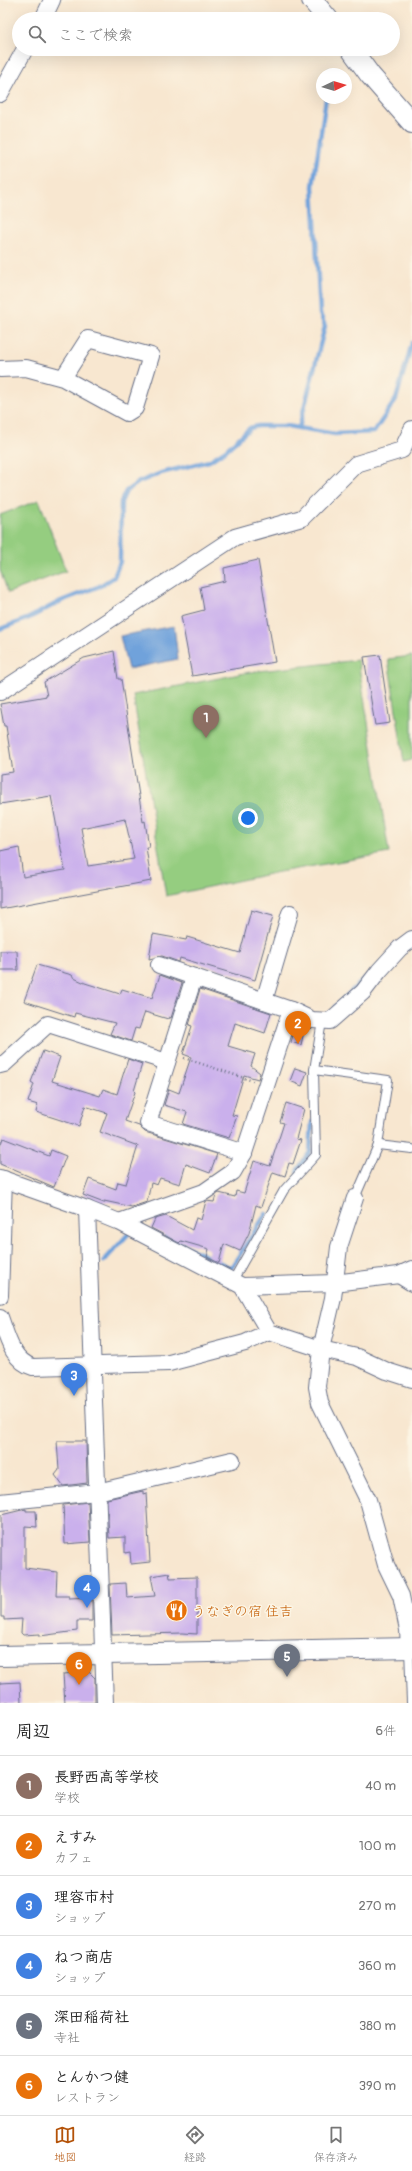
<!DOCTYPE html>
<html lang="ja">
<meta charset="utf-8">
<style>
body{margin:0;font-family:Pangolin,"Klee One",sans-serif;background:#f2f2f2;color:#222}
.compass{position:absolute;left:316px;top:68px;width:36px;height:36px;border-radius:50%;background:#fff;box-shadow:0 4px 16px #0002;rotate:86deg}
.you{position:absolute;left:248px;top:818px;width:14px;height:14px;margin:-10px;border:3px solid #fff;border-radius:50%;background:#1a73e8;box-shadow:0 0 0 6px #1a73e833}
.badge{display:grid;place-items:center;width:26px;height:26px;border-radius:50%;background:#b45309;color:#fff;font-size:13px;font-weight:700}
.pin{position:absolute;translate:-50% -33px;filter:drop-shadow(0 1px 2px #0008)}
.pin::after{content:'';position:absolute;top:21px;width:14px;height:12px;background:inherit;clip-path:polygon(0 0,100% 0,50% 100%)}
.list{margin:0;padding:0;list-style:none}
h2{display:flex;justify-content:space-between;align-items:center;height:52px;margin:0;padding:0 16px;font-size:17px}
h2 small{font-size:13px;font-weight:400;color:#767676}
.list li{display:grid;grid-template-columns:26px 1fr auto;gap:12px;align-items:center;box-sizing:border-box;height:60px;padding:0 16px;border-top:1px solid #e0e0e0}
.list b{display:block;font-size:15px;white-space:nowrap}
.list p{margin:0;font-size:13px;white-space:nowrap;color:#767676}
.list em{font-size:13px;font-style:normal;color:#767676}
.icon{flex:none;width:22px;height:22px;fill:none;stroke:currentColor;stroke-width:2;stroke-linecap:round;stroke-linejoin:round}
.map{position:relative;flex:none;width:412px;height:1703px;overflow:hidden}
.search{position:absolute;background:#fff;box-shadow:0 4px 16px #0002;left:12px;right:12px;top:12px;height:44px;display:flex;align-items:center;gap:10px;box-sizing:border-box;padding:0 14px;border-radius:22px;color:#767676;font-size:15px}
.sheet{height:412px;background:#fff}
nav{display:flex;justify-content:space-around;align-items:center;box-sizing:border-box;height:56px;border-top:1px solid #e0e0e0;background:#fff;font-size:11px;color:#767676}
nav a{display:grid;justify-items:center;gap:2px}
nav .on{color:#b45309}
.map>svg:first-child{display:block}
</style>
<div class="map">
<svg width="412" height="1703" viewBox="0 0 412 1703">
<rect width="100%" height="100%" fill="#fcf5e5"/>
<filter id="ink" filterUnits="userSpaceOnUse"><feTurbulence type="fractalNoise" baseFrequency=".025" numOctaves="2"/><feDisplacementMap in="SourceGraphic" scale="8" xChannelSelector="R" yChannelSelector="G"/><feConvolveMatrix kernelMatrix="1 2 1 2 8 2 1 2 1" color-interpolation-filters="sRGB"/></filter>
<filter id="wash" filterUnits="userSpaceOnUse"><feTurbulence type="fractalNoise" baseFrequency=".012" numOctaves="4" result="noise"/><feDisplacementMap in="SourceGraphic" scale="16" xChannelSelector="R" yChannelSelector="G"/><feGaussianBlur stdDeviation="0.9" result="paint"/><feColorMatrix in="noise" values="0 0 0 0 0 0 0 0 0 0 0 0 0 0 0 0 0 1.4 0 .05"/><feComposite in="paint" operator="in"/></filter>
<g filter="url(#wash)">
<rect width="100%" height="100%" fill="#f8e7d0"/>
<!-- green -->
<g fill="#95cd80" stroke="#587e6f">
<path d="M39,500L66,571L8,593L0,570V515Z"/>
<path d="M412,656V760L404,762L388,659Z"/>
<path d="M358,660L389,853L279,872L166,896L133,695L250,672Z"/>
</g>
<!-- water -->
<path fill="#6fa2db" stroke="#45689c" d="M174,626L178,659L128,669L120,636Z"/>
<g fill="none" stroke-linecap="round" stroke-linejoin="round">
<!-- stream -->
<g stroke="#6fa2db" stroke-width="4.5">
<path d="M330,74V70"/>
<path d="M299,428L325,326L320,314L313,186L326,98"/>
<path d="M0,629L29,618L61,601L100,586L114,577L120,562L121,502L126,491L139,482L161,473L209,461L226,450L250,428L258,426H287L335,434L374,432L396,399L412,343"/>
<path d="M335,1007L364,979"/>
<path d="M297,1171L310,1152L312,1122"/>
<path d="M166,1237L231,1268L266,1214"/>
<path d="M104,1261L131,1231"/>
</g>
</g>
<g id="blocks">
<!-- building -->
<g fill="#cab0ec" fill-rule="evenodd">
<path d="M258,560L275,662L192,676L181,616L204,610L200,587L225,581L224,568Z"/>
<path d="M114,651L118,679H121L143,822L145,821L149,847H146L151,881L0,909V851L19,847L23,877L65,870L51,796L0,804V774L13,772L6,726H4L0,704L47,696L44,682L84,658ZM125,819L134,859L88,866L81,828Z"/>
<path d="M380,655L390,723L375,725L364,657Z"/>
<path d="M251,910L273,916L255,980L180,958L179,962L162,956L149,959L153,934L186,940L187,937L240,953Z"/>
<path d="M0,951H17L18,970H0Z"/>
<path d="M37,965L72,975L74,978L85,983L120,994L122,989L152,998L160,975L182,983L171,1018L169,1017L168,1019L145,1012L139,1029L135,1028L131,1041L110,1034L115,1023L75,1013L74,1017L24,1001Z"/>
<path d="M200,989L271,1013L265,1033L235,1023L228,1046L255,1054L251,1066L260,1073L258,1079L244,1075L232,1115L237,1116L229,1138L183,1124L187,1112L164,1105L169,1089L179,1093L191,1057L183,1054L192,1026L189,1025Z"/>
<path d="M297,1023L305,1027L301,1045L291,1042Z"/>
<path d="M43,1051L60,1057L52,1081L100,1096L103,1089L117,1094L128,1059L142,1064L134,1091L135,1092L125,1121L139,1126L145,1132L217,1154L210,1173L186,1164L180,1184L160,1178L157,1185L151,1183L147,1202L132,1207L104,1201V1203L83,1195L89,1179L116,1189L118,1182L126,1184L138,1146L100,1132L107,1113L85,1106L79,1126L36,1112L38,1105L28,1102L34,1084L31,1082Z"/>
<path d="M295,1068L307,1072L302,1086L290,1081Z"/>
<path d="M286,1103L304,1109L296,1139L301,1140L293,1164L289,1163L285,1176L273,1172L261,1207L256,1205L249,1233L240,1251L224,1244L219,1263L207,1257L209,1249L181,1241L179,1243L151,1228L155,1219L166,1216L192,1230L196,1218L201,1220L206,1201L214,1202L216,1195L219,1193L235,1197L236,1191L244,1193L254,1161L270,1166L284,1123L280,1122Z"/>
<path d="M3,1138L49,1156L51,1150L66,1156L54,1187L0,1164V1146Z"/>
<path d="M57,1441H86L87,1483L63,1486L55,1475L59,1470Z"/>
<path d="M143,1491V1494L146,1493L150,1562L131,1564L130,1552L125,1553V1537L109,1538L107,1499Z"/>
<path d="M88,1502L90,1542L65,1544L63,1505Z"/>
<path d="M26,1509V1511H36L37,1527L25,1526V1568L57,1572L56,1596H69V1599L92,1598V1621H77V1631L40,1636V1634L23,1635L21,1633L22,1619L4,1620V1617H1V1515Z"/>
<path d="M169,1573L170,1578L197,1577V1634L182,1633L112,1635L110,1584L126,1583L127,1598L155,1596L151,1576Z"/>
<path d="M89,1672L95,1678V1703H65L63,1674Z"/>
<path d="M20,1682L21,1703H0V1683Z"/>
</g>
</g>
</g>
<g filter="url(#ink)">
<use href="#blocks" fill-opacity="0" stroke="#686f86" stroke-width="1"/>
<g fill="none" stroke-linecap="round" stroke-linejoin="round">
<defs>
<g id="service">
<path d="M314,1070L388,1080L378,1145L355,1198"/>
<path d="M378,1145L412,1149"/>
<path d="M232,1282L284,1190L316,1155L314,1070L322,1021"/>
<path d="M409,1648L411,1703"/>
</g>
<g id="minor">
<path d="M43,19L52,0"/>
<path d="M0,94L25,49"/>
<path d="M0,369L26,368L63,378L127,413L135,408L151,356L88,339L63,378"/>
<path d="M0,692L235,537L302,518L356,464L402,450L412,429"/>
<path d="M159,965L291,1010"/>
<path d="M194,977L148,1123L244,1153"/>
<path d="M264,1001L290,913"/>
<path d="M0,1065L4,1064L48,1024L167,1062"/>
<path d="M0,1178L87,1209L105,1703"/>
<path d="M355,1198L339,1247L333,1298L321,1349L317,1387L320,1403L368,1500L386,1565L401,1596L408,1630L409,1648"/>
<path d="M87,1209L119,1222L242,1286L269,1332L321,1349L357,1357L387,1371L412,1379"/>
<path d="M119,1222L204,1192L233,1172L244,1153L291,1010L312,1020L330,1021L363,992L379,971L400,948L412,939"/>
<path d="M399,1275L412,1283"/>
<path d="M242,1286L334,1283L399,1275L412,1269"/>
<path d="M0,1296L4,1179"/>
<path d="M0,1317C7,1336 12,1361 33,1367L169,1363L245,1343L269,1332"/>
<path d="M0,1502L97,1492L232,1460"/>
</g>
<g id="tertiary">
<path d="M312,0L328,19"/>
<path d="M351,49L370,75L412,123"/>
<path d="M0,1656L412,1648"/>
</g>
</defs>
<!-- service casing -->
<use href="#service" stroke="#686f86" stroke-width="10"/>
<!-- minor casing -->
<use href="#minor" stroke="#686f86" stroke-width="18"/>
<!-- tertiary casing -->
<use href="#tertiary" stroke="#686f86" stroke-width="22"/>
<!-- path -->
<path stroke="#686f86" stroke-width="2.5" stroke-dasharray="1 3" stroke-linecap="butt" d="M184,1058L253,1081"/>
<!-- service -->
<use href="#service" stroke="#fff" stroke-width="8"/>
<!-- minor -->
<use href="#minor" stroke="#fff" stroke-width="16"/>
<!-- tertiary -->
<use href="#tertiary" stroke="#fff" stroke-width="20"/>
</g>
</g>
<!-- icons -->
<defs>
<symbol id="restaurant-disc" viewBox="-11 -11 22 22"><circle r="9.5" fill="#e8710a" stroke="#fcf5e5"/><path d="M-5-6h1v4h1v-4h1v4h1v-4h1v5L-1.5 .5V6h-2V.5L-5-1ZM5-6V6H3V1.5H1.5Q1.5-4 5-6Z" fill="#fff"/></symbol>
</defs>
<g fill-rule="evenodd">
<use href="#restaurant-disc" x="164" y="1598" width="25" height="25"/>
</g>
<g text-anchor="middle" stroke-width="3" stroke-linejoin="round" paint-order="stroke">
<!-- food labels -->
<g font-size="14" fill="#c56008" stroke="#fcf5e5" text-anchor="start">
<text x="192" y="1616">うなぎの宿 住吉</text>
</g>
</g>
</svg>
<svg class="compass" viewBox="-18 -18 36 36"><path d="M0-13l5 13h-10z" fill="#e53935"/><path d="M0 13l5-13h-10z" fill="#767676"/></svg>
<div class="you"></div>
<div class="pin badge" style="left:206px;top:738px;background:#8d6e63">1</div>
<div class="pin badge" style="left:298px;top:1044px;background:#e8710a">2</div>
<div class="pin badge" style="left:74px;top:1396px;background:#3f7fe0">3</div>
<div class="pin badge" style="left:87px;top:1608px;background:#3f7fe0">4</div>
<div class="pin badge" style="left:287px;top:1677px;background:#6b7280">5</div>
<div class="pin badge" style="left:79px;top:1685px;background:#e8710a">6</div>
<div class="search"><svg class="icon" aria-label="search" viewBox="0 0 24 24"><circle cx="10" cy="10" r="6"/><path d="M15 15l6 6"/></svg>ここで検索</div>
</div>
<section class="sheet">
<h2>周辺<small>6件</small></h2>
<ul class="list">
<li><span class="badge" style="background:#8d6e63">1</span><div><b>長野西高等学校</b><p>学校</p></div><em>40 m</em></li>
<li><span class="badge" style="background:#e8710a">2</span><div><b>えすみ</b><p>カフェ</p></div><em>100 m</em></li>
<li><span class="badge" style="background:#3f7fe0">3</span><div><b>理容市村</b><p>ショップ</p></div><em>270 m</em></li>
<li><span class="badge" style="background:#3f7fe0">4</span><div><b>ねつ商店</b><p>ショップ</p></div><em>360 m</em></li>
<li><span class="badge" style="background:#6b7280">5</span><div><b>深田稲荷社</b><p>寺社</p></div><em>380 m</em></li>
<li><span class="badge" style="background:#e8710a">6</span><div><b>とんかつ健</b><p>レストラン</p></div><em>390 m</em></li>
</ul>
</section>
<nav>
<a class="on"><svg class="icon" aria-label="map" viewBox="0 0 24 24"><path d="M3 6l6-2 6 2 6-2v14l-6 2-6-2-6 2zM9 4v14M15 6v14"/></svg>地図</a>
<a><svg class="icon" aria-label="directions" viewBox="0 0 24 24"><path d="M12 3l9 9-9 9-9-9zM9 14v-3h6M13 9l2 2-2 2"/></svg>経路</a>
<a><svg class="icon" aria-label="saved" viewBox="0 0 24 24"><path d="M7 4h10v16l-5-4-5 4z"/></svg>保存済み</a>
</nav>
